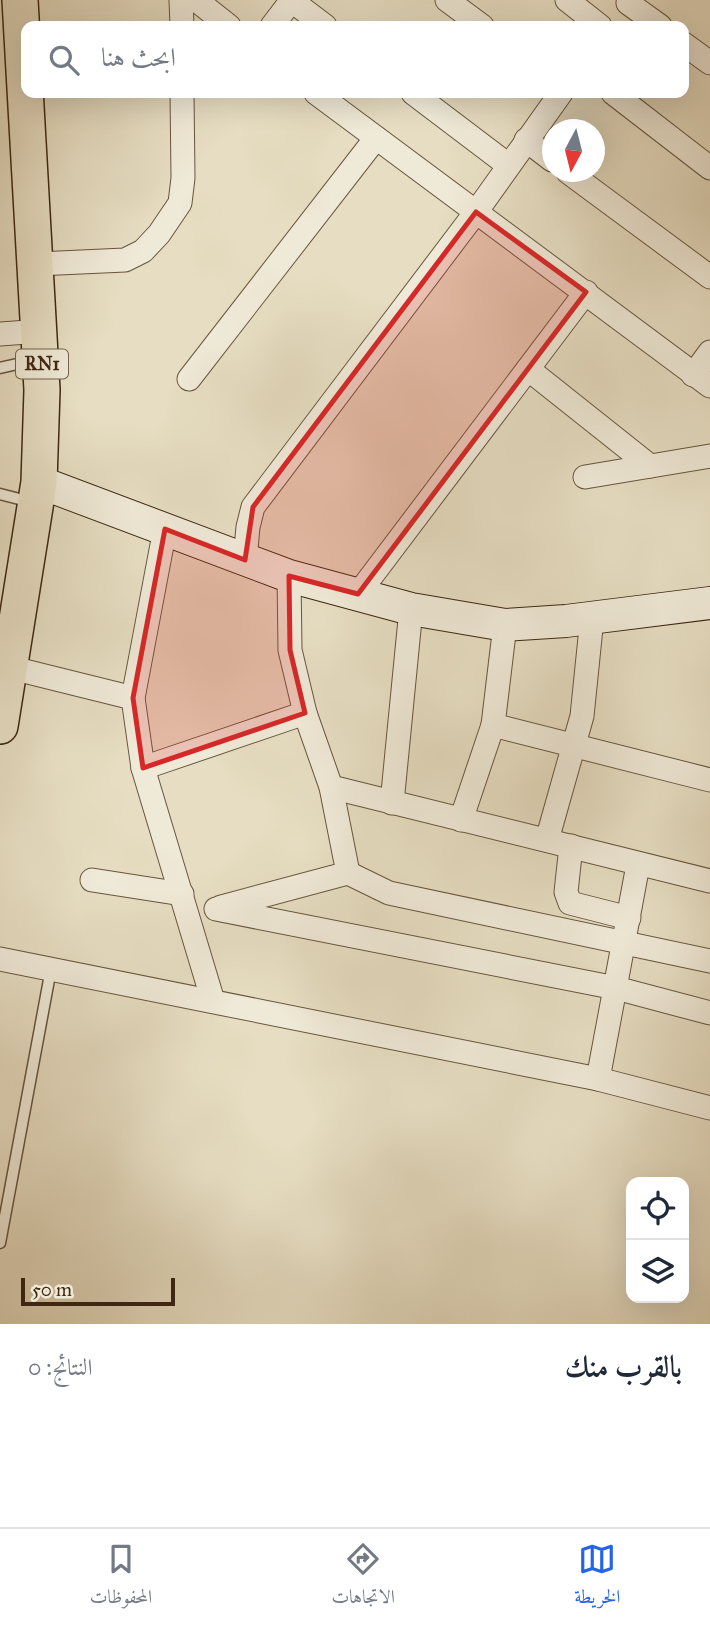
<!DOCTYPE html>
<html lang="ar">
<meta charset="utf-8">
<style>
body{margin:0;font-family:"IM FELL Great Primer",Amiri,serif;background:#f6f6f7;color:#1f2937;direction:rtl}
.controls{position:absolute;right:21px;bottom:21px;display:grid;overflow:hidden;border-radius:14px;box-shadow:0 7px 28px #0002}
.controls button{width:63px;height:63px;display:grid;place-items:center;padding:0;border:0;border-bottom:2px solid #e0e1e3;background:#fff;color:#1f2937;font:35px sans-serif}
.compass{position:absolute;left:542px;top:119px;width:63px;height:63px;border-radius:50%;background:#fff;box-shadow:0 7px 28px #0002;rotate:187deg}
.scale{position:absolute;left:21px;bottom:18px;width:154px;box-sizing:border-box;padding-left:7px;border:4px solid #3e2811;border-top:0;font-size:19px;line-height:24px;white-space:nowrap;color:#3e2811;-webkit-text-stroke:5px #efe9d7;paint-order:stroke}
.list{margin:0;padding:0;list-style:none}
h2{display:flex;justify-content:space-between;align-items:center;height:91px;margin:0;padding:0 28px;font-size:30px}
h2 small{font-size:23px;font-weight:400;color:#747a83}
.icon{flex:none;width:38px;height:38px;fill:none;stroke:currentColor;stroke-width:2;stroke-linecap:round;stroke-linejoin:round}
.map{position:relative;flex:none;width:710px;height:1324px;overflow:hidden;direction:ltr}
.search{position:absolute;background:#fff;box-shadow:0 7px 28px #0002;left:21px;right:21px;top:21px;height:77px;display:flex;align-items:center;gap:18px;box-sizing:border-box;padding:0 24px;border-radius:14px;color:#747a83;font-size:26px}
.sheet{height:203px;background:#fff}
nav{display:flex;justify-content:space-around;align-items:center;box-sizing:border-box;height:98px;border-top:2px solid #e0e1e3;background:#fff;font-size:19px;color:#747a83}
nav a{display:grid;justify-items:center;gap:4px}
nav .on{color:#2563eb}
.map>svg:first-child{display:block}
</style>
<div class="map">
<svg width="710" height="1324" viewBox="0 0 710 1324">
<rect width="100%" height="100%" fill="#e6ddc2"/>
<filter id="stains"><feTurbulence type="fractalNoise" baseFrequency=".00286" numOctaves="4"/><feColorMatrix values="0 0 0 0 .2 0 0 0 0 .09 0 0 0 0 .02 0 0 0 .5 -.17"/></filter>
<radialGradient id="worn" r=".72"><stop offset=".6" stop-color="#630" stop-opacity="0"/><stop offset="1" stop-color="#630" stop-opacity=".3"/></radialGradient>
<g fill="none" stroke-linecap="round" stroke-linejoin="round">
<defs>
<g id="lane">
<path d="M0,368L35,360"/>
<path d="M0,494L31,502"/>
<path d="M0,1243L51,969"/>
</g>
<g id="street">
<path d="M181,0L182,26"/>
<path d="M196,0L229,26"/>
<path d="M291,0L325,26"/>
<path d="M447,0L482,26"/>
<path d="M567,0L600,26"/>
<path d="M628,3L660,26"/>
<path d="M272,26L292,0"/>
<path d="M684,44L710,63"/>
<path d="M316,93L710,386"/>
<path d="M413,93L508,165"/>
<path d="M613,93L710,168"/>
<path d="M526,140L552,160"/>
<path d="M568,172L710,277"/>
<path d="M37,264L125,260L143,251L159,234L180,203L183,178L182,93"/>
<path d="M0,334L41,331"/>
<path d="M528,369L650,466"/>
<path d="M693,375L710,352"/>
<path d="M189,379L376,138"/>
<path d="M585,477L710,456"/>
<path d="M165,529L133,698L143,768L213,1001"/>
<path d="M245,560L248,527L253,507L476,212L561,93"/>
<path d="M358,594L586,292"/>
<path d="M505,625L493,725L710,780"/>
<path d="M12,668L133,698"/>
<path d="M143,768L305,713L290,650L289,576"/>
<path d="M331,787L710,881"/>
<path d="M392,803L411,609"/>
<path d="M461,820L493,725"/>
<path d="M547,840L582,716L592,618"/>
<path d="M571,846L566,892L570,903L629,918"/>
<path d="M348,873L389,893L710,961"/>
<path d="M92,880L182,894"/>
<path d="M221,907L348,873L331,787L305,713"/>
<path d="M216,909L616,988L710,1013"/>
<path d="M0,959L598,1079L710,1108"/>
<path d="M598,1079L638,865"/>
</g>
<path id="secondary" d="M39,482L289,576L411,609L505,625L566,621L710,603"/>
<path id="primary" d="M0,726L39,482L42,390L20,0"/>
</defs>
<!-- lane casing -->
<use href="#lane" stroke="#68553d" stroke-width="13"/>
<!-- street casing -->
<use href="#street" stroke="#68553d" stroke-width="25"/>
<!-- secondary casing -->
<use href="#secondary" stroke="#3e2811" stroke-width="34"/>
<!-- primary casing -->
<use href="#primary" stroke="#3e2811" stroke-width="38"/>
<!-- lane -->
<use href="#lane" stroke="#efe9d7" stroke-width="10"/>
<!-- street -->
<use href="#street" stroke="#efe9d7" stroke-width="23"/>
<!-- secondary -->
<use href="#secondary" stroke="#efe9d7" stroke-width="32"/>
<!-- primary -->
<use href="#primary" stroke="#e6ddc2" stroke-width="35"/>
</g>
<!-- marked area -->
<path fill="#d62828" fill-opacity="0.2" stroke="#d62828" stroke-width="5" stroke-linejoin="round" d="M476,212L586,292L358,594L289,576L290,650L305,713L143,768L133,698L165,529L245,560L253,507Z"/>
<g text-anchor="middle" stroke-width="7" stroke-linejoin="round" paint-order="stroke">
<!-- shield labels -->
<rect fill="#efe9d7" stroke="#73624c" stroke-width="2" x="16" y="349.5" width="52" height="29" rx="5"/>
<g font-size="18" font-weight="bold" fill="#3e2811">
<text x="42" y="370">RN1</text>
</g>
</g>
<rect width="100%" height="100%" filter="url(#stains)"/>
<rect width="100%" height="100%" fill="url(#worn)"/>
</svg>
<div class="controls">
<button><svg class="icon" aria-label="locate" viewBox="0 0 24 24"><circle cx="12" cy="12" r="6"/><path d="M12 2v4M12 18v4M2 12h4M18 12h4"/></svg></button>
<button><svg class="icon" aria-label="layers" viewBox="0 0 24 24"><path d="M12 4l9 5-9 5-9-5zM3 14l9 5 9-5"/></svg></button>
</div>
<svg class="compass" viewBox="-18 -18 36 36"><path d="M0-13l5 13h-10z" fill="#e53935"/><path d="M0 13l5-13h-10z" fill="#747a83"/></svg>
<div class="scale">50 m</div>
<div class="search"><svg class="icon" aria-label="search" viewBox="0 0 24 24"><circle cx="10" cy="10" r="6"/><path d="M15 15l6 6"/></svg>ابحث هنا</div>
</div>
<section class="sheet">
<h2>بالقرب منك<small>النتائج: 0</small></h2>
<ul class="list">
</ul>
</section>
<nav>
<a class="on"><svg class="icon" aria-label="map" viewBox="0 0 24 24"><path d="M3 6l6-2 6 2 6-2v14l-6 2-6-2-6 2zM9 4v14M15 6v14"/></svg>الخريطة</a>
<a><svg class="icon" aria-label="directions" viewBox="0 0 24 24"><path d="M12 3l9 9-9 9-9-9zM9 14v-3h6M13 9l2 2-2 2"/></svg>الاتجاهات</a>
<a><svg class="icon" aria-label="saved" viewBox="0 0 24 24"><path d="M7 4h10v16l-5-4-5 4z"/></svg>المحفوظات</a>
</nav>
